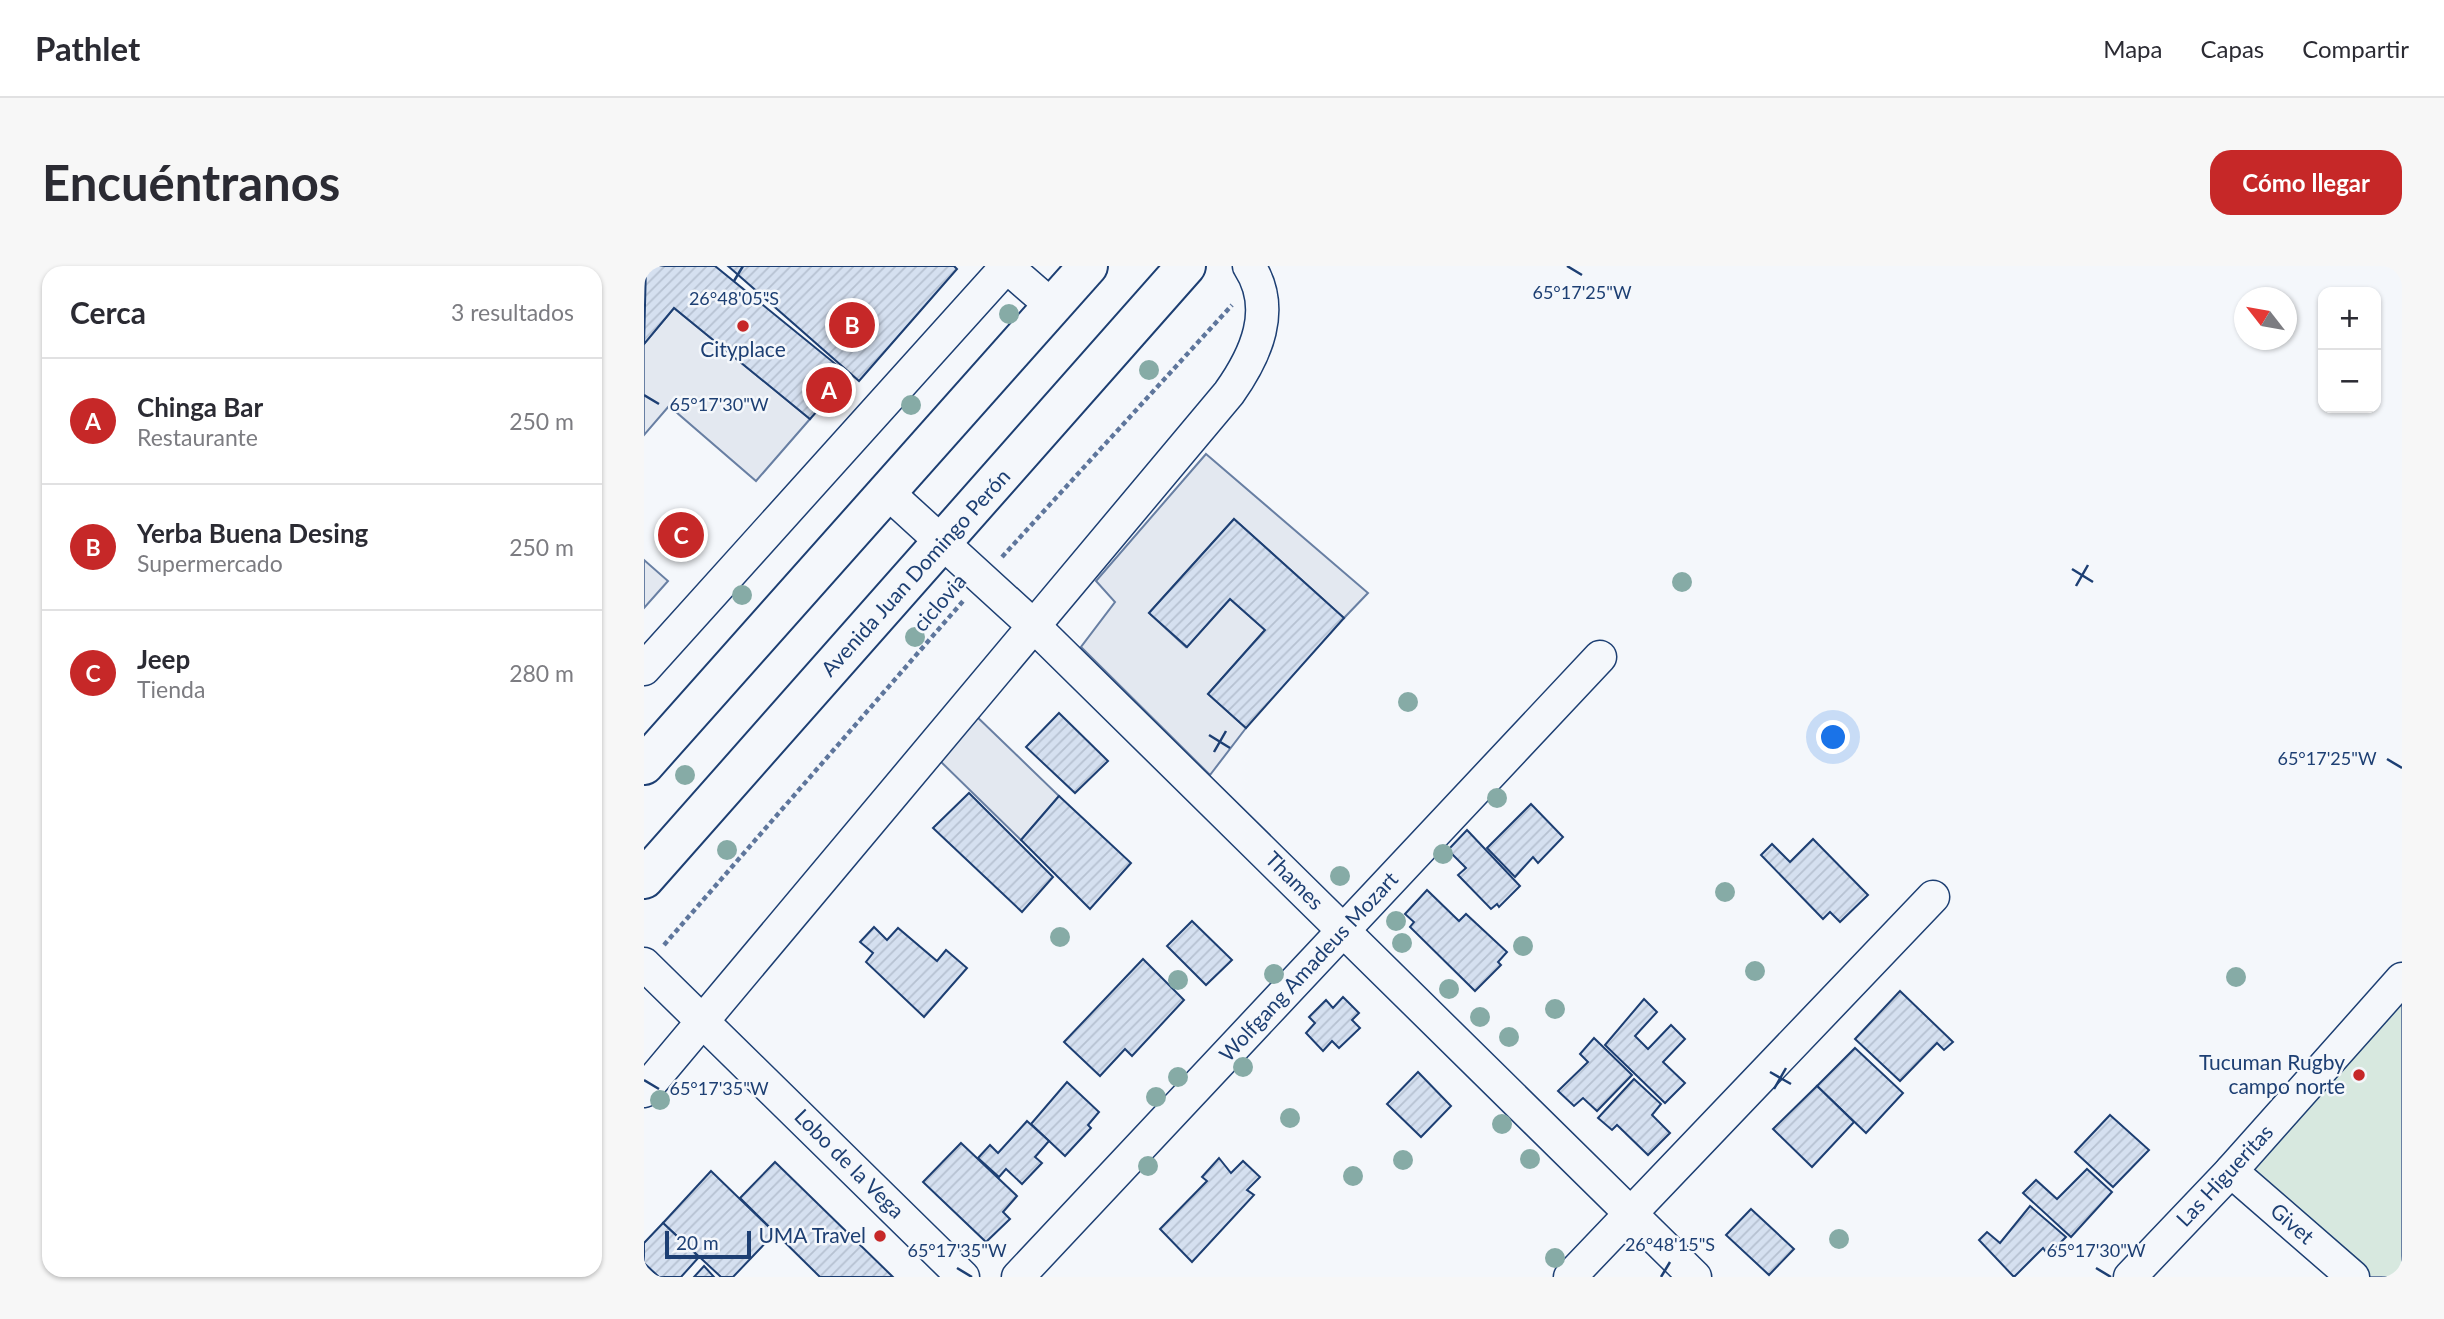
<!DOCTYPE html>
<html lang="es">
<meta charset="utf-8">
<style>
body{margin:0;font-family:Lato,sans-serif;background:#f7f7f7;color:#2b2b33}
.controls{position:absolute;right:21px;top:21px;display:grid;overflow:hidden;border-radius:14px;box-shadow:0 2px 5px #0004}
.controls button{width:63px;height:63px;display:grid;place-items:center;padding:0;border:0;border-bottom:2px solid #e1e1e2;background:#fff;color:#2b2b33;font:35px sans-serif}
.compass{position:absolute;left:1590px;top:21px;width:63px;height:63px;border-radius:50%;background:#fff;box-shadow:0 2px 5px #0004;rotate:301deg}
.scale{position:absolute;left:21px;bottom:18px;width:86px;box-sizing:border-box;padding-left:7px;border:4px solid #1d3f73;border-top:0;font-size:19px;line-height:24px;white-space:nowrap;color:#1d3f73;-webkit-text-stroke:5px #f4f7fb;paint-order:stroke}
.you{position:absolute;left:1190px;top:472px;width:24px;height:24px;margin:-18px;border:5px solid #fff;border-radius:50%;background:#1a73e8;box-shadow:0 0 0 10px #1a73e833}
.badge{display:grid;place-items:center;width:46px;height:46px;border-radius:50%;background:#c62828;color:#fff;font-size:23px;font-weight:700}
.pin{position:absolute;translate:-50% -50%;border:4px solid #fff;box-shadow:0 2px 7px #0006}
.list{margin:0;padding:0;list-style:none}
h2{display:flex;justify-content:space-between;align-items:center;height:91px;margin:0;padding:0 28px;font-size:30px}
h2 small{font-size:23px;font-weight:400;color:#7c7c81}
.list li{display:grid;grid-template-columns:46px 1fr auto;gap:21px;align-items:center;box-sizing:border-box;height:126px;padding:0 28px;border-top:2px solid #e1e1e2}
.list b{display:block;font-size:26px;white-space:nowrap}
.list p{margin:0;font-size:23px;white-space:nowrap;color:#7c7c81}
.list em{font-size:23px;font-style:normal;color:#7c7c81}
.map{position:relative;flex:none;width:1758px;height:1011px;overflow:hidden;border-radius:21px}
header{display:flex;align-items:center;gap:42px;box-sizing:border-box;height:98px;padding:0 35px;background:#fff;border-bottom:2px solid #e1e1e2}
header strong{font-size:33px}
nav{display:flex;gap:38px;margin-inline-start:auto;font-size:24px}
.intro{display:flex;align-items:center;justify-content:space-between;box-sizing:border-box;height:168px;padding:0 42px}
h1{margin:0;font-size:49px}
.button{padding:18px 32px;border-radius:21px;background:#c62828;color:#fff;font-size:24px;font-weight:700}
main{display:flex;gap:42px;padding:0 42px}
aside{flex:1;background:#fff;border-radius:21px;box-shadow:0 2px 5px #0004}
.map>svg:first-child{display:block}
</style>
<header>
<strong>Pathlet</strong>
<nav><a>Mapa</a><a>Capas</a><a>Compartir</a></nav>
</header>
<div class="intro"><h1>Encuéntranos</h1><a class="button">Cómo llegar</a></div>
<main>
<aside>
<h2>Cerca<small>3 resultados</small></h2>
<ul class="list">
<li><span class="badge">A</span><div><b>Chinga Bar</b><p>Restaurante</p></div><em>250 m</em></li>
<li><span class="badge">B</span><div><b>Yerba Buena Desing</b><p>Supermercado</p></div><em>250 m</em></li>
<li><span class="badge">C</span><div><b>Jeep</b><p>Tienda</p></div><em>280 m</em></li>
</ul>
</aside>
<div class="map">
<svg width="1758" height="1011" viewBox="0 0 1758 1011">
<defs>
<pattern id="building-hatch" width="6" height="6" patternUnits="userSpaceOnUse" patternTransform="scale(1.75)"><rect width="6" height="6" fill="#d5e0f0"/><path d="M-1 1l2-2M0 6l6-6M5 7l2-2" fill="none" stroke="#b6c1d1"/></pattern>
</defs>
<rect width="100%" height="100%" fill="#f4f7fb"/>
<!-- garden -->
<path fill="#d7e8df" stroke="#687fa3" stroke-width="2" d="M1758,713V1011H1710L1587,905Z"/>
<!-- parking -->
<g fill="#e3e8f0" stroke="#687fa3" stroke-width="2">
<path d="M30,42L166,153L112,215L25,140L0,169V78Z"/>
<path d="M562,188L724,327L700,352L590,253L505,347L542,381L586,333L621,364L564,428L602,462L566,509L437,381L471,336L452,315Z"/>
<path d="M0,294L24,315L0,342Z"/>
<path d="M328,446L415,530L377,574L291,490Z"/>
</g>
<!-- building -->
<g fill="url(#building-hatch)" stroke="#1d3f73" stroke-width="2">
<path d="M2,0H71L205,109L166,153L30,42L0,78Z"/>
<path d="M84,0H310L313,3L215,115Z"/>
<path d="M590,253L700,352L602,462L564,428L621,364L586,333L543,381L505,347Z"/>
<path d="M415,447L464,495L431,527L382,481Z"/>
<path d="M325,527L409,611L378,646L289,562Z"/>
<path d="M415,530L487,597L446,643L377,574Z"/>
<path d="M887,538L919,571L894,597L889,591L871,611L843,582Z"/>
<path d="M823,564L876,620L855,641L853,638L847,643L814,609L822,602L804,584Z"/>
<path d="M1169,573L1224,629L1196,656L1186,646L1179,653L1117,589L1128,578L1146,596Z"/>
<path d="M783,624L815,655L822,648L863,686L854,696L857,699L831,725L766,661L770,656L761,648Z"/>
<path d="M548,655L588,694L562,719L523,680Z"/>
<path d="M230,661L243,674L254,662L293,695L302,684L323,702L280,751L222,696L229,687L216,676Z"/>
<path d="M499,693L540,734L488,790L481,783L456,810L420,776Z"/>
<path d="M1256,725L1309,776L1300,784L1293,777L1256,815L1211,773Z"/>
<path d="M699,731L715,747L708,754L716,762L695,782L688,775L679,785L662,767L671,757L665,751L682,734L689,742Z"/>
<path d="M1000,733L1013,746L991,770L1004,783L1027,759L1041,773L1019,796L1041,817L1021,837L961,779Z"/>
<path d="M950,772L988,809L953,845L939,832L930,840L914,825L944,796L936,788Z"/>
<path d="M1211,782L1259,827L1222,867L1173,820Z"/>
<path d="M774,806L807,840L777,871L743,838Z"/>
<path d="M990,813L1017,838L1008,849L1026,867L1004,889L973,859L968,864L954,852Z"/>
<path d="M423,816L455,846L444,859L447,862L421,890L387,858Z"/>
<path d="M1173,820L1210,856L1168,901L1129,863Z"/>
<path d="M1466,849L1505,884L1469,921L1431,886Z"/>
<path d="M383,855L405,875L391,891L398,897L378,918L362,903L355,911L334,892L346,879L354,887Z"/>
<path d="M317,877L373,930L359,946L366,953L342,976L279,916Z"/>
<path d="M575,892L587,907L599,895L616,911L603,924L610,929L548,996L516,963L563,915L558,911Z"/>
<path d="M131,896L249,1011H176L96,932Z"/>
<path d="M1443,903L1468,926L1427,971L1379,927L1392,914L1413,933Z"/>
<path d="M67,905L131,967L89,1011H77L19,957Z"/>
<path d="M1386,940L1422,971L1404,989L1399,982L1370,1011L1335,974L1343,966L1356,977Z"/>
<path d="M1107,943L1150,983L1125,1009L1082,969Z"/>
<path d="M19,957L55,991L37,1011H15L0,997V977Z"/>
<path d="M60,1000L70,1011H50Z"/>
</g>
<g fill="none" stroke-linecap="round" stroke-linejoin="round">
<defs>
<g id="minor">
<path d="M362,0L408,40"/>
<path d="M243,226L392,362L1051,1011"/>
<path d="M0,403L363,0"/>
<path d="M0,698L319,1011"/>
<path d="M0,825L585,127C612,89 633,43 605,0"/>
<path d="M1587,905L1709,1011"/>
<path d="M374,1011L956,391"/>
<path d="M926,1011L1289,631"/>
<path d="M1486,1011L1587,905L1758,713"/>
</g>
<g id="major">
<path d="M0,499L444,0"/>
<path d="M0,613L542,0"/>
</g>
</defs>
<!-- minor casing -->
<use href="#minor" stroke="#1d3f73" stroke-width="35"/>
<!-- major casing -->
<use href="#major" stroke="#1d3f73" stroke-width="42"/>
<!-- path -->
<g stroke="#5e769c" stroke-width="4.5" stroke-dasharray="5 3.5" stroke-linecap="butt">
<path d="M358,291L588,39"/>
<path d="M20,679L320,334"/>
</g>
<!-- minor -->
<use href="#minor" stroke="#f4f7fb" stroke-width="32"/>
<!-- major -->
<use href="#major" stroke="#f4f7fb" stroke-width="38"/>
</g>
<!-- trees -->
<g fill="#86aba6">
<circle cx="365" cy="48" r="10"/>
<circle cx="505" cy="104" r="10"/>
<circle cx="267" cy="139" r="10"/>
<circle cx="1038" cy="316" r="10"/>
<circle cx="98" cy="329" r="10"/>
<circle cx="271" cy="371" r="10"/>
<circle cx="764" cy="436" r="10"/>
<circle cx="41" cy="509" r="10"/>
<circle cx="853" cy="532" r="10"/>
<circle cx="83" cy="584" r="10"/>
<circle cx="799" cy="588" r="10"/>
<circle cx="696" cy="610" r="10"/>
<circle cx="1081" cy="626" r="10"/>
<circle cx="752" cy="655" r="10"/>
<circle cx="416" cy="671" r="10"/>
<circle cx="758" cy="677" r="10"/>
<circle cx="879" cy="680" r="10"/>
<circle cx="1111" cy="705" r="10"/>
<circle cx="630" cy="708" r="10"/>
<circle cx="1592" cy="711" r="10"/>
<circle cx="534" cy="714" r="10"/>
<circle cx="805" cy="723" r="10"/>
<circle cx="911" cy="743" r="10"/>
<circle cx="836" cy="751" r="10"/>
<circle cx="865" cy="771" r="10"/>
<circle cx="599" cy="801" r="10"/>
<circle cx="534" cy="811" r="10"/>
<circle cx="512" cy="831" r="10"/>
<circle cx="16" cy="834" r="10"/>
<circle cx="646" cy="852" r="10"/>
<circle cx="858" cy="858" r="10"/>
<circle cx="886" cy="893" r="10"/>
<circle cx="759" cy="894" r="10"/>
<circle cx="504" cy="900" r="10"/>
<circle cx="709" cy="910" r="10"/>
<circle cx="1195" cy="973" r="10"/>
<circle cx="911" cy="992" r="10"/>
</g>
<!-- ticks -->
<path fill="none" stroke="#1d3f73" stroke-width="2.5" d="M923,0L938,9M90,15L99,0M0,129L15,138M1428,303L1449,316M1432,320L1444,299M565,469L586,482M570,486L582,465M1743,493L1758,502M1126,806L1147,818M0,814L15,823M1130,823L1142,802M313,1002L328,1011M1452,1002L1467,1011M1017,1011L1026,996"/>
<!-- markers -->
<g fill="#c62828" stroke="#f4f7fb" stroke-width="2.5">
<circle cx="99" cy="60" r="7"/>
<circle cx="1715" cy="809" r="7"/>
<circle cx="236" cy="970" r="7"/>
</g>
<g text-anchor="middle" stroke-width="5" stroke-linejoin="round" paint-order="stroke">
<!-- poi labels -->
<g font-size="21" fill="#1d3f73" stroke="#f4f7fb" text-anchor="end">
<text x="99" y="91" text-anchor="middle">Cityplace</text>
<text x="1701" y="804">Tucuman Rugby<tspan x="1701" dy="24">campo norte</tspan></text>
<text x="222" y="977">UMA Travel</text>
</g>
<!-- street labels -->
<g font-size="21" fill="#1d3f73" stroke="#f4f7fb">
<text transform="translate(272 307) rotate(-48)" y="7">Avenida Juan Domingo Perón</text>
<text transform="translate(296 337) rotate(-49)" y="7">ciclovia</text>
<text transform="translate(650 615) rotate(45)" y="7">Thames</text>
<text transform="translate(665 701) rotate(-47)" y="7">Wolfgang Amadeus Mozart</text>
<text transform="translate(205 898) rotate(45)" y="7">Lobo de la Vega</text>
<text transform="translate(1581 910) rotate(-47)" y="7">Las Higueritas</text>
<text transform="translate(1648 958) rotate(41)" y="7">Givet</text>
</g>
</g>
<g font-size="18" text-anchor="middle" fill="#1d3f73" stroke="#f4f7fb" stroke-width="5" stroke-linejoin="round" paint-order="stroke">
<text x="938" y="33">65°17'25"W</text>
<text x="90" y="39">26°48'05"S</text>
<text x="75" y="145">65°17'30"W</text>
<text x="1683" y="499">65°17'25"W</text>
<text x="75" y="829">65°17'35"W</text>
<text x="1026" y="985">26°48'15"S</text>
<text x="313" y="991">65°17'35"W</text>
<text x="1452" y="991">65°17'30"W</text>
</g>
</svg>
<div class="controls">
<button>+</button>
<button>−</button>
</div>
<svg class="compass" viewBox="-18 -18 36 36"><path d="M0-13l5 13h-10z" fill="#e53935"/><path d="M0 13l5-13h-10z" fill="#7c7c81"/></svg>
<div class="scale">20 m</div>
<div class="you"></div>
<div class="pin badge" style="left:185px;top:124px">A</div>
<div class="pin badge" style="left:208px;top:59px">B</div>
<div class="pin badge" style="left:37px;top:269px">C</div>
</div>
</main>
